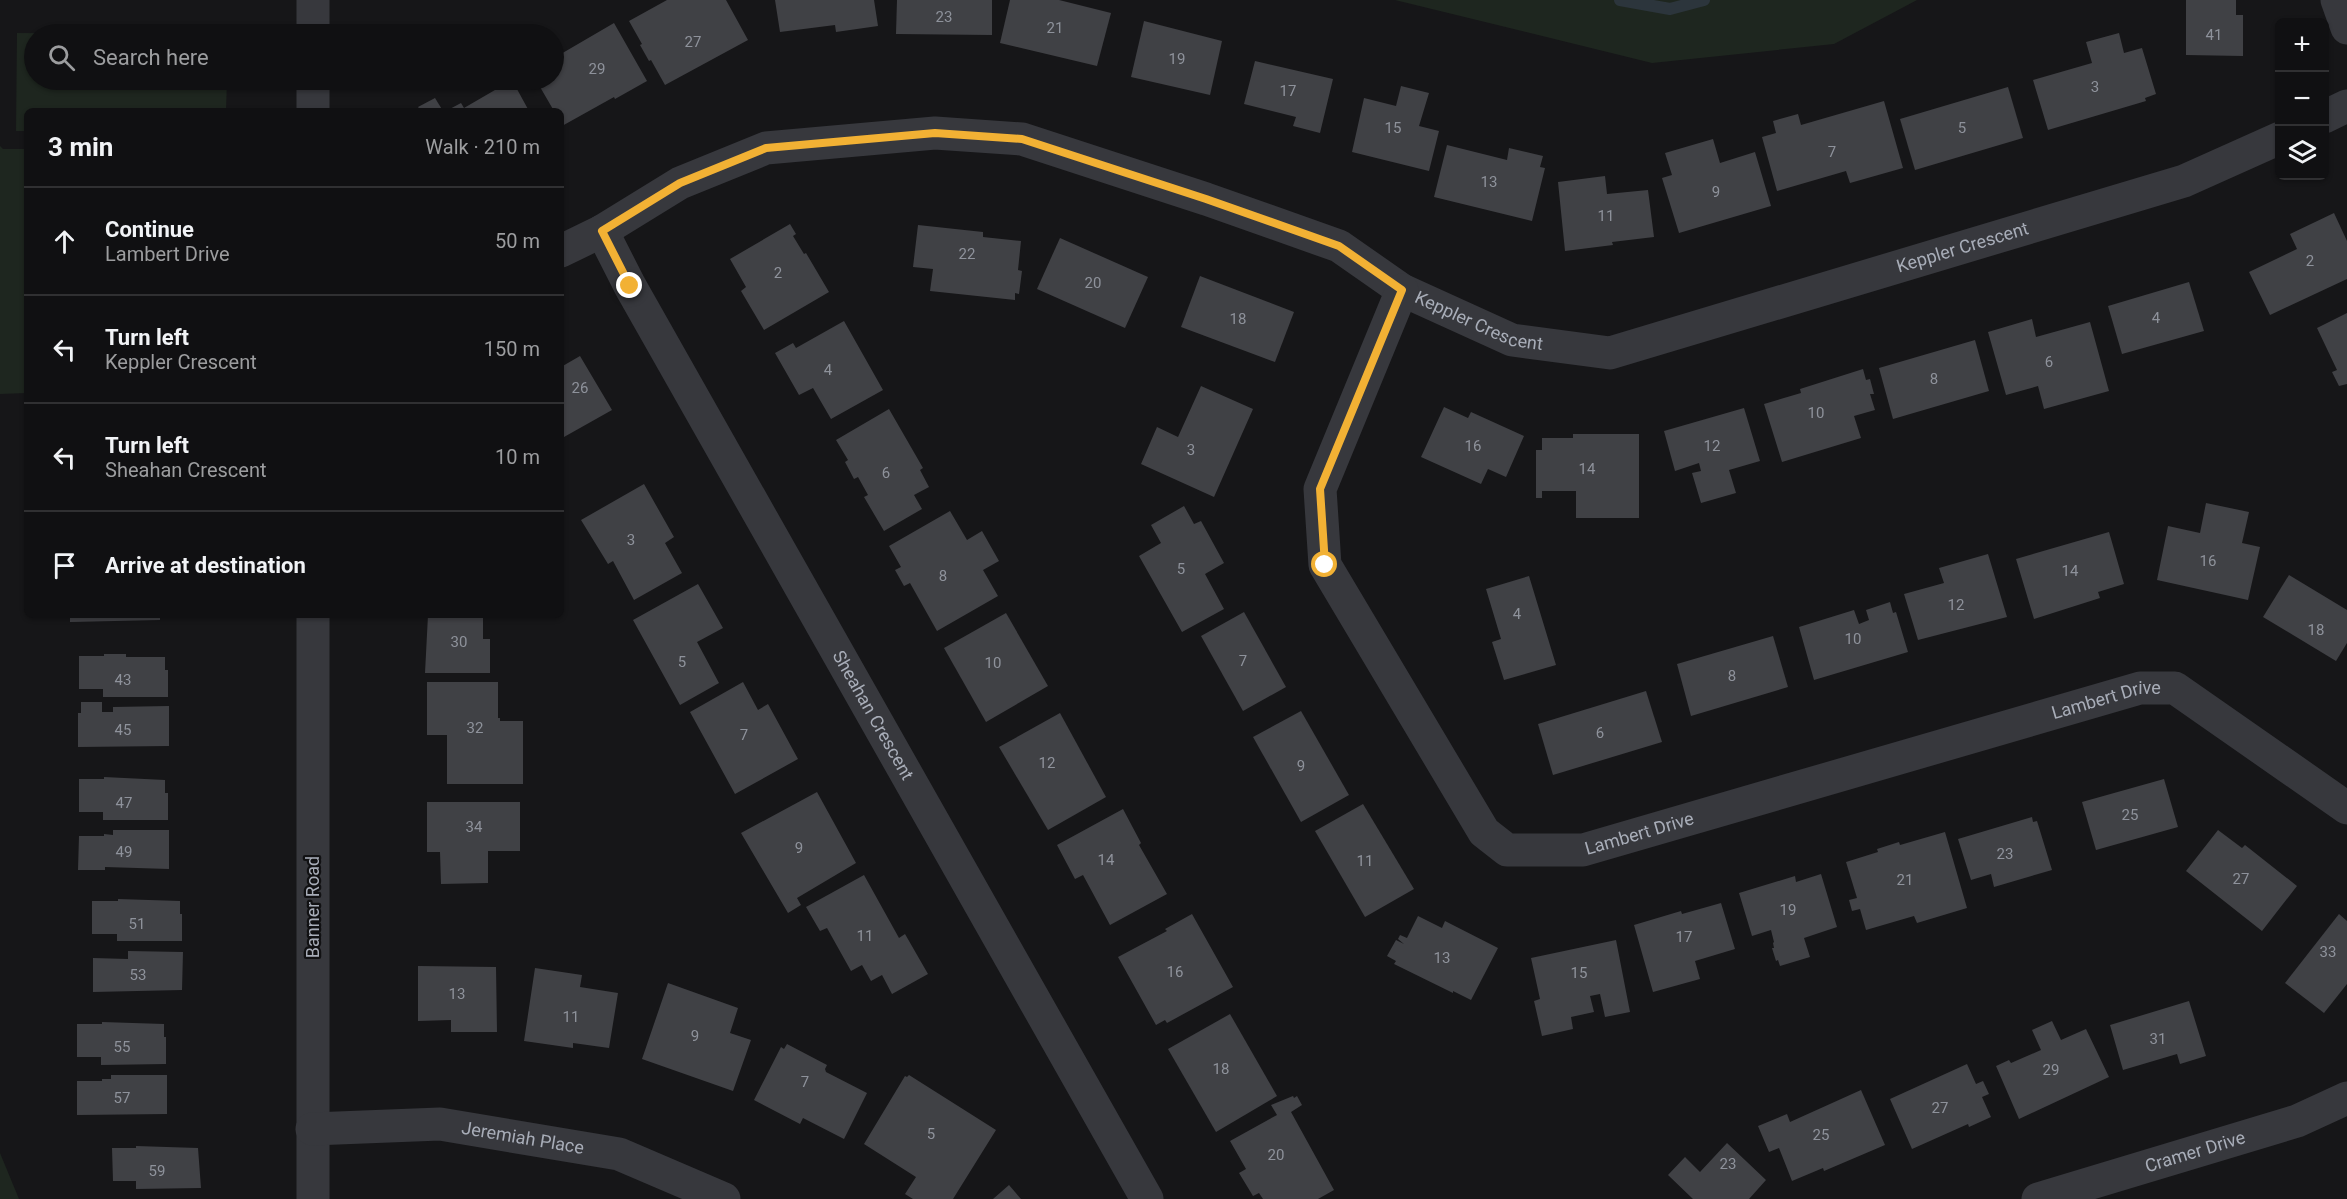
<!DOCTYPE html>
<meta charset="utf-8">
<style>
body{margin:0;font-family:Roboto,sans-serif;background:#1e1e20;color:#f1f3f6}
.controls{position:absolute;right:18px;top:18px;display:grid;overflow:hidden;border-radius:9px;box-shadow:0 2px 4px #0004}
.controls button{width:54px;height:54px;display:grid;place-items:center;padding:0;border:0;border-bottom:2px solid #303032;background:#101012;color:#f1f3f6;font:30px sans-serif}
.stop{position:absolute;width:18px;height:18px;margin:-14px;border:4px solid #f2b134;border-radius:50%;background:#fff}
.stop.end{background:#f2b134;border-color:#fff;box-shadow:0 2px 6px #0008}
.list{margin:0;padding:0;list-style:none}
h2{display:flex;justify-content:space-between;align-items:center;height:78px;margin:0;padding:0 24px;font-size:26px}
h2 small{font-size:20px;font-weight:400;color:#9c9d9f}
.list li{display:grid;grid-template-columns:39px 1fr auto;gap:18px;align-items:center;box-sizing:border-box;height:108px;padding:0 24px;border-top:2px solid #303032}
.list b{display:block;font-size:22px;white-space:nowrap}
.list p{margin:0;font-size:20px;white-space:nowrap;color:#9c9d9f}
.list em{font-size:20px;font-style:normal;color:#9c9d9f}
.icon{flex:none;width:33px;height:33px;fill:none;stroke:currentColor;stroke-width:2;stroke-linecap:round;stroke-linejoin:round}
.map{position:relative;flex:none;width:2347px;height:1199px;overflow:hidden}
.search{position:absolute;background:#101012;box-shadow:0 2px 4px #0004;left:24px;top:24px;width:540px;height:66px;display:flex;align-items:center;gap:15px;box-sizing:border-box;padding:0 21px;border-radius:33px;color:#9c9d9f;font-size:22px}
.panel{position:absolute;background:#101012;box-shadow:0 2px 4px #0004;left:24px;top:108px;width:540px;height:510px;border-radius:9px}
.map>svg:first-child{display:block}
</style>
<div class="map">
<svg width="2347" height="1199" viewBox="0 0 2347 1199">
<rect width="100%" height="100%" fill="#161618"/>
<!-- green -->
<g fill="#1e261f">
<path d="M1395,0H1917L1834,44L1652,63Z"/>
<path d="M17,33L176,34H34V80H227L226,111H27V131H16Z"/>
<path d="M0,146L3,149H27V393L0,394Z"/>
<path d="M0,1153L19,1199H0Z"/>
</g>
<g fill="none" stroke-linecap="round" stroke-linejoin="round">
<!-- stream -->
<path stroke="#2c353c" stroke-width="12" d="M1620,0L1670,9L1704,0"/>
</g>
<!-- building -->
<g fill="#404145">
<path d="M667,0H726L748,40L665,85L651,60L649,61L640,45L642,44L629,21Z"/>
<path d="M775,0H874L878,26L836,32L835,25L780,32Z"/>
<path d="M897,0H992V35L896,34Z"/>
<path d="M1010,0H1059L1111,13L1097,66L1000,43Z"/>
<path d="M2186,0H2236V15H2243V56L2186,55Z"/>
<path d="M1144,21L1222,41L1210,95L1131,77Z"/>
<path d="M614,23L647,81L615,99L614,97L562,126L561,111H554L536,80H554V58Z"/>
<path d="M2119,33L2124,53L2142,48L2156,94L2145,98L2146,101L2048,130L2033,80L2092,63L2086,42Z"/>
<path d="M1255,61L1333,79L1320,133L1293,126L1296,117L1244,104Z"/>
<path d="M512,80L529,111H446L461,103L464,108Z"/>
<path d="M1401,86L1429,93L1419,126L1439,131L1429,171L1352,152L1364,98L1396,106Z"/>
<path d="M2008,87L2023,138L1915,170L1900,119Z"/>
<path d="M435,98L443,111H421L418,107Z"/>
<path d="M1884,101L1903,168L1850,183L1846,171L1777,191L1762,137L1776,133L1773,121L1798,114L1801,125Z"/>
<path d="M1713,139L1720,163L1755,152L1771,206L1679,233L1662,178L1672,175L1665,153Z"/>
<path d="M1447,145L1507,160L1509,148L1543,156L1540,167L1545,168L1532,221L1434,197Z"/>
<path d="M1605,176L1607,194L1648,190L1654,237L1612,242L1613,245L1565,251L1558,182Z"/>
<path d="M2334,213L2347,241V279L2270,315L2249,272L2297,249L2290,234Z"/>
<path d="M790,224L796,234L793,236L804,254L806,253L829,292L764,330L741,291L746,287L730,259Z"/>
<path d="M918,225L983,232V237L1021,241L1018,270L1022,271L1019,294L1015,293V300L930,291L933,269L913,267Z"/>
<path d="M1060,238L1148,277L1125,328L1037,289Z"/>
<path d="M1200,276L1294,312L1275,362L1181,327Z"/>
<path d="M2189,282L2204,331L2122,354L2108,306Z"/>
<path d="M2347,313V384L2339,386L2332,372L2337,370L2317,328Z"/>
<path d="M2032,319L2036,337L2090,322L2109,391L2044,409L2038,386L2006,395L1988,332Z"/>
<path d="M844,321L883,390L831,419L813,388L799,395L775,353L793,343L796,348Z"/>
<path d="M1975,340L1989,391L1893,419L1879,368Z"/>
<path d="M580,356L612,410L564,437L563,435L561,436V367Z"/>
<path d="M1863,369L1866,380L1870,379L1874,394H1870L1875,410L1854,416L1861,438L1782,462L1764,404L1801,393L1800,389Z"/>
<path d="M1201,386L1253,409L1214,497L1141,464L1157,427L1178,437Z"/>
<path d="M1444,407L1468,418L1471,412L1524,436L1506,477L1488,469L1481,484L1421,457Z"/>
<path d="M1744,408L1760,461L1729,470L1736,493L1701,503L1692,473L1701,471L1699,463L1675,471L1664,431Z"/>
<path d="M889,409L923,468L920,470L929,487L914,495L922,509L884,531L864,497L868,495L858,477L854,479L845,462L848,460L836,440Z"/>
<path d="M1573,434H1639V518H1576V491H1542V498H1536V450H1542V438H1573Z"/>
<path d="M644,484L674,537L665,543L682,573L634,600L613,561L608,564L581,520Z"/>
<path d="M2206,503L2249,512L2242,543L2260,547L2248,600L2157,580L2168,526L2200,533Z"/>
<path d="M1184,506L1194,524L1201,521L1224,563L1205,574L1224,609L1182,632L1139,556L1161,543L1151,525Z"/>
<path d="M950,511L967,540L982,531L999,561L983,570L998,596L937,631L910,583L904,586L895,570L901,567L889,546Z"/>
<path d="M2109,532L2124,584L2098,592L2100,598L2034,619L2016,559Z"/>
<path d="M1988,554L2007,617L1918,640L1904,594L1944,583L1939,568Z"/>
<path d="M2289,575L2347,610V643L2336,661L2263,617Z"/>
<path d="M1529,576L1556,665L1504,680L1492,642L1501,639L1486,589Z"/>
<path d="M698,584L723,628L697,642L719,683L680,705L633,620Z"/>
<path d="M1890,602L1893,613L1896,612L1908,652L1814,680L1799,627L1854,610L1859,624L1869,620L1866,610Z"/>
<path d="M1244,612L1286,687L1243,711L1201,636Z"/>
<path d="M1006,613L1048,686L986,722L944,648Z"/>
<path d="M70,615H160V620L70,622Z"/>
<path d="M428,615H483V639H490V673H425Z"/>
<path d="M1773,636L1788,687L1691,716L1677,664Z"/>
<path d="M104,654H126V657H165V670H168V697H103V689H79V656H104Z"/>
<path d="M427,682H498V718H500V721H523V784H447V735H427Z"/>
<path d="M743,682L758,710L768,704L798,759L735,794L690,712Z"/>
<path d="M1646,691L1662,742L1553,775L1538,724Z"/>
<path d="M81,702H102V712H113V707L169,706V746L78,747V713H81Z"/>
<path d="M1301,711L1349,795L1301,822L1253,737Z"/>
<path d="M1060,713L1106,797L1048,830L999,747Z"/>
<path d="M104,777L165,780V793H168V820H103V812H79V779H104Z"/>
<path d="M2164,779L2178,827L2096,850L2082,802Z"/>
<path d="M817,792L856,863L797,898L801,905L788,913L741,833Z"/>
<path d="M427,802H520V851H488V883L441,884L440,852H427Z"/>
<path d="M1363,804L1414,889L1365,917L1315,831Z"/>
<path d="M1123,809L1141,843L1139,845L1167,894L1110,925L1083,875L1075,879L1057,845Z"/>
<path d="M2032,817L2033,822L2037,821L2052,870L1994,887L1991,874L1971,880L1958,839Z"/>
<path d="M113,830H169V869L105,867V870H78L79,836H104V834L113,835Z"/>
<path d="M2218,830L2242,848L2245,845L2297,886L2262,931L2186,871Z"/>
<path d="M1945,832L1967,908L1917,923L1914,916L1866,930L1860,909L1852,911L1849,900L1857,898L1846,862L1878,852L1877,849L1899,842L1900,845Z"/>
<path d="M1821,874L1837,927L1804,938L1810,957L1780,966L1778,960L1776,961L1772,948H1774L1773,943L1774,942L1771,930L1752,936L1739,893L1795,876L1796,882Z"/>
<path d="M864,875L899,938L905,934L928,974L892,994L882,975L871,981L862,965L851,971L827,928L820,931L806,907Z"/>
<path d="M118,899L180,901V914H182V941H117V934H92V901H118Z"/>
<path d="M1721,903L1735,949L1695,961L1700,979L1653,992L1634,925L1681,911L1682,914Z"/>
<path d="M1192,914L1233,987L1167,1023L1165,1020L1156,1025L1118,957L1167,931L1165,929Z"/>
<path d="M2339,914L2347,921V984L2324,1013L2285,983Z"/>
<path d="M1418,916L1442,928L1445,921L1498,948L1471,1000L1453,991V993L1394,964L1396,961L1387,956L1396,940L1404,944L1398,939L1400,935L1407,938Z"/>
<path d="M1616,940L1630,1012L1605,1017L1600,994L1590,996L1594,1012L1571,1017L1573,1029L1542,1036L1534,1001L1540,999L1531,958Z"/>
<path d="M128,951L183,952L182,990L93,992V958L128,959Z"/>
<path d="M418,966L496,967L497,1032H451V1020L418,1021Z"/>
<path d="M535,968L582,975L580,987L618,993L609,1048L573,1043V1048L524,1041Z"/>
<path d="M668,983L738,1008L730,1033L751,1040L733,1091L642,1059Z"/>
<path d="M2189,1001L2206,1056L2180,1064L2177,1054L2123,1070L2110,1025Z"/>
<path d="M1230,1014L1277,1096L1216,1132L1168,1049Z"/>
<path d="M2052,1021L2061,1040L2086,1029L2109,1077L2019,1119L1996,1066L2009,1060L2011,1063L2041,1050L2032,1030Z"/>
<path d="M102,1022L164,1024V1037H166V1064L101,1065V1057H77V1024H102Z"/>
<path d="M787,1044L827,1065L825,1069L826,1072L867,1093L844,1139L803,1118L800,1124L754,1100L781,1047L784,1049Z"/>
<path d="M1967,1064L1976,1084L1983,1081L1989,1094L1982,1097L1991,1117L1969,1127L1968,1124L1912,1149L1890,1099Z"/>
<path d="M111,1075H167V1114L77,1115V1081H102V1079H111Z"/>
<path d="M909,1075L996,1130L953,1199H913L905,1194L916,1177L864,1144L905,1076L907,1077Z"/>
<path d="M1861,1090L1885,1145L1824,1171L1823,1168L1792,1181L1779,1148L1769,1152L1758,1126L1787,1114L1790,1122Z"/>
<path d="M1293,1096L1294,1098L1297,1096L1302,1105L1291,1112L1334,1190L1318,1199H1263L1259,1193L1253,1196L1239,1173L1246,1169L1230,1141L1277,1115L1271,1105Z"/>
<path d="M1727,1143L1766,1180L1749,1199H1693L1668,1175L1685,1157L1700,1172Z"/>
<path d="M136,1146L198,1148L201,1188L136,1189V1181H113L112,1148H136Z"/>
<path d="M1009,1185L1021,1199H993Z"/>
</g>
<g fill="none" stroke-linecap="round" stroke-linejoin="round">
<!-- minor -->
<g stroke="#37383d" stroke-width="33">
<path d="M313,0V34"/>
<path d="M2337,0L2347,28"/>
<path d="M313,80V111"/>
<path d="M2324,117L2347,106"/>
<path id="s1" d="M602,231L630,286L1147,1199"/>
<path id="s2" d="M561,251L602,231L680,183L766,148L935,133L1022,139L1206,199L1339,246L1402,290L1512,340L1610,353L2184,181L2280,138"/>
<path id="s3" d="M1402,290L1320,489L1325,565L1484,832L1507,850H1583L2140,688H2175L2347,808"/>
<path d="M313,615V1199"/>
<path id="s4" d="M312,1129L440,1124L619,1154L724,1199"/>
<path id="s5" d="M2038,1199L2297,1121L2347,1098"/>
</g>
</g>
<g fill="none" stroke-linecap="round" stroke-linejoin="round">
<!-- route -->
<path stroke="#f2b134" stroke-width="8" d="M630,286L602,231L680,183L766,148L935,133L1022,139L1206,199L1339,246L1402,290L1320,489L1325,565"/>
</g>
<g text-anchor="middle" stroke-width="4.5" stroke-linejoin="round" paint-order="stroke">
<!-- number labels -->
<g font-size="15" fill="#8e929b">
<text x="944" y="22">23</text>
<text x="1055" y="33">21</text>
<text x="2214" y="40">41</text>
<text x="693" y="47">27</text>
<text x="1177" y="64">19</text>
<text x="597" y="74">29</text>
<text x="2095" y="92">3</text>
<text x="1288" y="96">17</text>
<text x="1393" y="133">15</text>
<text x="1962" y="133">5</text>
<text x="1832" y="157">7</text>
<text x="1489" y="187">13</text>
<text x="1716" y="197">9</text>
<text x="1606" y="221">11</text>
<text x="967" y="259">22</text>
<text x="2310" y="266">2</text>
<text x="778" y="278">2</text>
<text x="1093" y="288">20</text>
<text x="2156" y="323">4</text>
<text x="1238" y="324">18</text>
<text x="2049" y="367">6</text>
<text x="828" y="375">4</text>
<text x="1934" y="384">8</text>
<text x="580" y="393">26</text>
<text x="1816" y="418">10</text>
<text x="1473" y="451">16</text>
<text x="1712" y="451">12</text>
<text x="1191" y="455">3</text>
<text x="1587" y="474">14</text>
<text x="886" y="478">6</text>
<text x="631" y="545">3</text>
<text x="2208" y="566">16</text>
<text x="1181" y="574">5</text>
<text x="2070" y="576">14</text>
<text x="943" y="581">8</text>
<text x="1956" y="610">12</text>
<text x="1517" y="619">4</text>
<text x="2316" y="635">18</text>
<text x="1853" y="644">10</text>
<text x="459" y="647">30</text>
<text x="1243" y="666">7</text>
<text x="682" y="667">5</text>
<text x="993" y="668">10</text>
<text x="1732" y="681">8</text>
<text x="123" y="685">43</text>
<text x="475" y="733">32</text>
<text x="123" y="735">45</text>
<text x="1600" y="738">6</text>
<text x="744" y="740">7</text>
<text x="1047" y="768">12</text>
<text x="1301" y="771">9</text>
<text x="124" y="808">47</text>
<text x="2130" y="820">25</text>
<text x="474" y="832">34</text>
<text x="799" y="853">9</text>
<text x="124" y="857">49</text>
<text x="2005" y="859">23</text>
<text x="1106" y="865">14</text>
<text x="1365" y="866">11</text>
<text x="2241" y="884">27</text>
<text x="1905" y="885">21</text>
<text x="1788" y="915">19</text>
<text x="137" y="929">51</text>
<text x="865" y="941">11</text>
<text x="1684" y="942">17</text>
<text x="2328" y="957">33</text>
<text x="1442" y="963">13</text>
<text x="1175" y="977">16</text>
<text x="1579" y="978">15</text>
<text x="138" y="980">53</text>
<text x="457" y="999">13</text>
<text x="571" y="1022">11</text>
<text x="695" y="1041">9</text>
<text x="2158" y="1044">31</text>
<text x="122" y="1052">55</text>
<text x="1221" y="1074">18</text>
<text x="2051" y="1075">29</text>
<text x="805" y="1087">7</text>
<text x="122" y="1103">57</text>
<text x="1940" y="1113">27</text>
<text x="931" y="1139">5</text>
<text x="1821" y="1140">25</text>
<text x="1276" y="1160">20</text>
<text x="1728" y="1169">23</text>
<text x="157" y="1176">59</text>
</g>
<!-- street labels -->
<g font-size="18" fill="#a8adb8" stroke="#111113">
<text dy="6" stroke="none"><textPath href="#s2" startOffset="1486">Keppler Crescent</textPath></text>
<text dy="6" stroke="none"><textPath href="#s2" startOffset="982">Keppler Crescent</textPath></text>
<text dy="6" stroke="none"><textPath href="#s3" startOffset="1252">Lambert Drive</textPath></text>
<text dy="6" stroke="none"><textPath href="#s1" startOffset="555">Sheahan Crescent</textPath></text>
<text dy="6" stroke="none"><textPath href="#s3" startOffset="766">Lambert Drive</textPath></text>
<text transform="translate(313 907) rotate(-90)" y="6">Banner Road</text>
<text dy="6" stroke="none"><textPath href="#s4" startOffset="212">Jeremiah Place</textPath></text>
<text dy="6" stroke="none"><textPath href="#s5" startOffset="164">Cramer Drive</textPath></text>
</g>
</g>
</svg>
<div class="controls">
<button>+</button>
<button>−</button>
<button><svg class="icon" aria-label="layers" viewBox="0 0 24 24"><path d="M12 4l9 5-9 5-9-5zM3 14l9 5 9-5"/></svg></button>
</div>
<div class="stop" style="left:1325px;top:565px"></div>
<div class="stop end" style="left:630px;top:286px"></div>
<div class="search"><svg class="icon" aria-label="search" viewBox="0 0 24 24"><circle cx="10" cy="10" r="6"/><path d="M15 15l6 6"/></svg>Search here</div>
<section class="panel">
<h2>3 min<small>Walk · 210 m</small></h2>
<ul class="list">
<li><svg class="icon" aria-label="ahead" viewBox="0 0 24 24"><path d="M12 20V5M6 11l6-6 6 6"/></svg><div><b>Continue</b><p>Lambert Drive</p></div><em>50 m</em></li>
<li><svg class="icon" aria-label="left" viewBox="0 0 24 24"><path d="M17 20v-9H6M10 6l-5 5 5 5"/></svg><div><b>Turn left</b><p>Keppler Crescent</p></div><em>150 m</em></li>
<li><svg class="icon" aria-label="left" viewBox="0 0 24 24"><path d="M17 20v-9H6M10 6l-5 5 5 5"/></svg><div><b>Turn left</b><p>Sheahan Crescent</p></div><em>10 m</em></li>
<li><svg class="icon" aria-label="arrive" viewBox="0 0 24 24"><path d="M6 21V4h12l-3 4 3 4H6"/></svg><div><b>Arrive at destination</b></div></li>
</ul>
</section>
</div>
